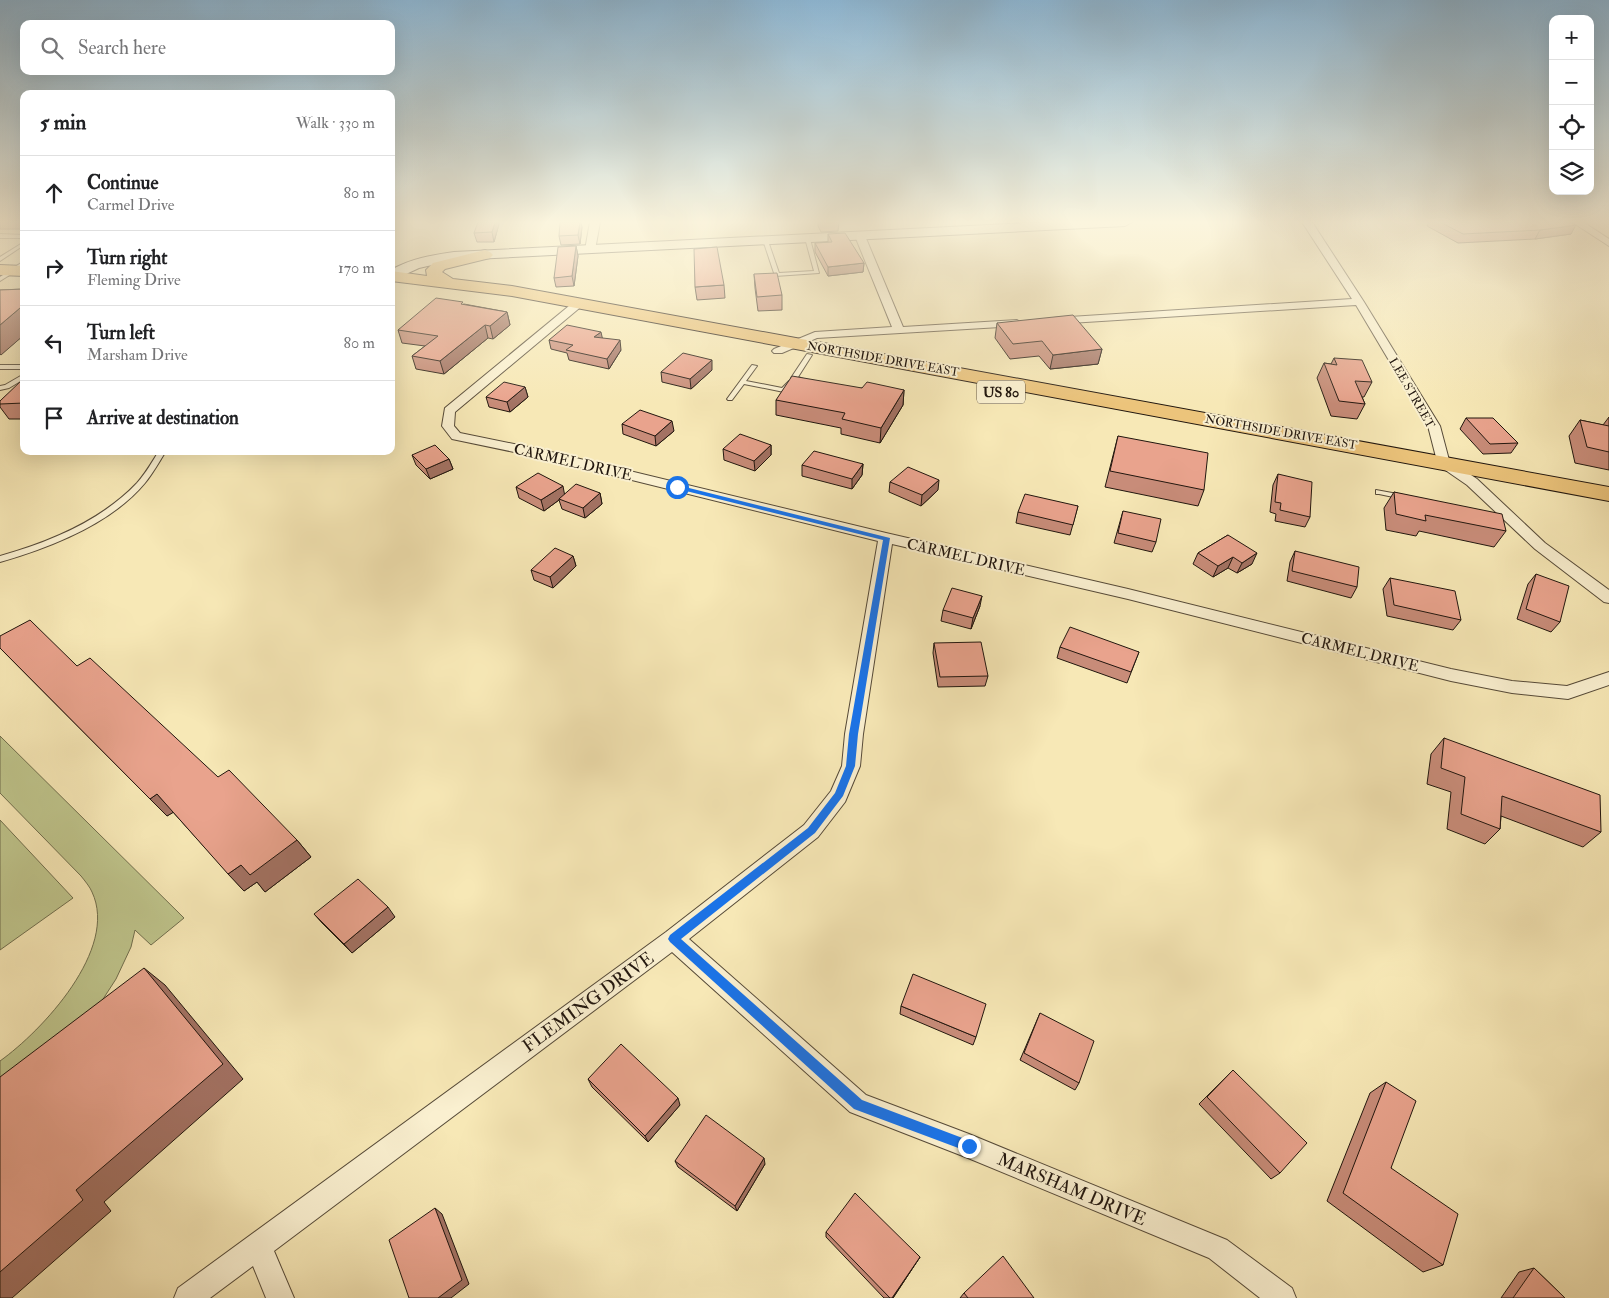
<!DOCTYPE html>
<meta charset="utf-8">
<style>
body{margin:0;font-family:"IM FELL Double Pica",serif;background:#f6f6f6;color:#202124}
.controls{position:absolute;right:15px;top:15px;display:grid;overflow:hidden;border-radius:10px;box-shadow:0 5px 20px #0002}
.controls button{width:45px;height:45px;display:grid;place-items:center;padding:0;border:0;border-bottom:1px solid #e0e0e0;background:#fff;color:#202124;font:25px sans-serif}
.stop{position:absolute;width:15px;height:15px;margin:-11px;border:4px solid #1a73e8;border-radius:50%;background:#fff}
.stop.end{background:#1a73e8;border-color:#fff;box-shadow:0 1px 5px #0008}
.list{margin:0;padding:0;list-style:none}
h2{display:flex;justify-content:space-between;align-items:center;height:65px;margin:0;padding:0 20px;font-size:21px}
h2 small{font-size:16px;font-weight:400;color:#757577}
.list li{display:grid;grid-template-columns:32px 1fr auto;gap:15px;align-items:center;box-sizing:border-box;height:75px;padding:0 20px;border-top:1px solid #e0e0e0}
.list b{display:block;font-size:19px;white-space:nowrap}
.list p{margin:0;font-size:16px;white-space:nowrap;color:#757577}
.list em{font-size:16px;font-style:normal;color:#757577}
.icon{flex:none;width:28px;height:28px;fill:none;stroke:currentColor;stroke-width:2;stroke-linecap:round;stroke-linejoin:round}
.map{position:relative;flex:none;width:1609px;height:1298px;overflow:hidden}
.search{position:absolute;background:#fff;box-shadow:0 5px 20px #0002;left:20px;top:20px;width:375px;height:55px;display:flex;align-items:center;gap:12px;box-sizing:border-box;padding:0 18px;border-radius:10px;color:#757577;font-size:19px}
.panel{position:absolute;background:#fff;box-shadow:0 5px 20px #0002;left:20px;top:90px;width:375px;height:365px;border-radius:10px}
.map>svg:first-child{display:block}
</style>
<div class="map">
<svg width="1609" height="1298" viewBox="0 0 1609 1298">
<rect width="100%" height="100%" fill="#f7e8b6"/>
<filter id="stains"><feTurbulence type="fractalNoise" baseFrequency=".004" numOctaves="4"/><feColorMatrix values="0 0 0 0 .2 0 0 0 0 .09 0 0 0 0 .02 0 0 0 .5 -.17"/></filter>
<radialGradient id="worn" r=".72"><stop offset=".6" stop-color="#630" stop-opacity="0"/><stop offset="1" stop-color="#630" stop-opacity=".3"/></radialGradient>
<!-- green -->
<g fill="#bfc58c" stroke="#706e4d">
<path d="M0,736L184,918L151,945L135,930L131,947L116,979L94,1013L0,1100V1061C42,1031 119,949 92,892C90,887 85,881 81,876L0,793Z"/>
<path d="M0,820L73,898L0,950Z"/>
</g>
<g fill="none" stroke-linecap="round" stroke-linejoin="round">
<defs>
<g id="lane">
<path d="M0,234L24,235V238H0Z"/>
<path d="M805,238L810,239L819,273L775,276L763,240L768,241L779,273L814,271Z"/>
<path d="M24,242V245L0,261V257Z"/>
<path d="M24,261V266L0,281V277Z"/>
<path d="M807,354L812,355L798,377L806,380L803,382L792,379L791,378Z"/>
<rect x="0" y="365" width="24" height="4"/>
<path d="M752,365L757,366L746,381L782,388L789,381L794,382L786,391L784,392L744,384L732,400H728L727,399Z"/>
<path d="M24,374V379L9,388L0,390V386L5,385Z"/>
<path d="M159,451H166C159,462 153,473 145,483C111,524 49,548 0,562V556C50,542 101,521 137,483C146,473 152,462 159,451Z"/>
<path d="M1376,490L1403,495L1407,497L1403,499L1379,494H1376Z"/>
</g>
<g id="street">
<path d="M590,222H600L595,250L590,253L585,250Z"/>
<path d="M1302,222H1312L1364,302L1440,426L1449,460L1477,479L1545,543L1609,590V603L1604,602L1535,549L1467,485L1438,465L1428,426L1356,305L1054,324L1049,321L1054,318L1352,299Z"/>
<path d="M1572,222H1583L1609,239V246Z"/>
<path d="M860,233L865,236L903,327L1017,320L1022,323L1017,326L817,338L782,353H774L772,351L774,349L815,332L892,327L855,236Z"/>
<path d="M579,300L584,303L583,305L455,412L454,426L460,433L543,450L886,533L1128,589L1451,669L1512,681L1567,686L1609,672V685L1568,699L1512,693L1451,681L1128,599L892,544L863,734L860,766L845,802L818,837L689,939L866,1095L969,1134L1227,1240L1292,1288L1296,1298H1260L1209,1258L968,1158L850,1112L672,952L274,1251L294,1298H266L253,1266L210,1298H174L178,1288L666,932L804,825L831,791L842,766L845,734L878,541L543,458L452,439L442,426L445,408L575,301Z"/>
</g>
<path id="secondary" d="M1047,222H1132L1125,226L454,260L419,268L391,281V270C410,259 432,255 454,252Z"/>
<g id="primary">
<path d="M485,250L490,252L493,255L490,258L445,269L442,272L453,279L512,286L1609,487V501L512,296L391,281V271L427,276L426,270L433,263Z"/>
<path d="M0,265L24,266V276L0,275Z"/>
</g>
</defs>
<!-- lane casing -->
<use href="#lane" stroke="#564a38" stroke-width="2"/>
<!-- street casing -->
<use href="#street" stroke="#564a38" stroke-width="2"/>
<!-- secondary casing -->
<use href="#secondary" stroke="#21160e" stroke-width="2"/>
<!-- primary casing -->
<use href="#primary" stroke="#21160e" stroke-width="2"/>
<!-- lane -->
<use href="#lane" fill="#faf0d0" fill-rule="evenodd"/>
<!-- street -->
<use href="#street" fill="#faf0d0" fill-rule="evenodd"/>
<!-- secondary -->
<use href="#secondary" fill="#faf0d0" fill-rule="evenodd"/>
<!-- primary -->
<use href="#primary" fill="#ecc47b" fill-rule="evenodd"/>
</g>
<!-- wall -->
<g fill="#c88c79" stroke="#21160e">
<rect x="0" y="222" width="24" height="7"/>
<path d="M818,222H839L838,231L821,232L818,226Z"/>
<path d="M1429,222H1570L1571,234L1535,239L1458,243L1427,226Z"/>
<path d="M499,224L494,242H477L474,233Z"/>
<path d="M582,227L580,244L561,245L559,236Z"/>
<path d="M828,234L864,263L863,272L828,276L815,252V243L828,242Z"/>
<path d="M576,246L578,256L574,286L556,287L554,278Z"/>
<path d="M754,274L782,295V310L758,311L755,288Z"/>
<path d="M724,285L725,298L697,300L695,287Z"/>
<path d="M24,289V335L0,355V290Z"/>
<path d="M464,304L507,312L510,325L493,339L488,338L444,374L416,369L412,356L425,346L402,343L398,330Z"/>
<path d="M997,323L1102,349L1098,364L1050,369L1039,356L1010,359L995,338Z"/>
<path d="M602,338L621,350L609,369L569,360L567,353L551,349L549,340Z"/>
<path d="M1334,358L1372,382L1364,397H1362L1365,404L1357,419L1331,416L1317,378L1324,363L1331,364Z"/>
<path d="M712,370L691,389L662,382L661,372Z"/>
<path d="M24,380V419H9L0,407V401Z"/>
<path d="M525,387L528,397L510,412L489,407L486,397Z"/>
<path d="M862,388L904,390L903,405L880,443L841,434V428L776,415V400Z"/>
<path d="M1609,417V470L1575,463L1569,436L1580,420L1603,425Z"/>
<path d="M1466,418L1518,443L1511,453L1483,454L1460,429Z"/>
<path d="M622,424L674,431L656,446L623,434Z"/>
<path d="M1118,436L1204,490L1198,506L1105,487Z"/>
<path d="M771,445V455L755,471L724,460L723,449Z"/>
<path d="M412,455L449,459L453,469L430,479L416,465Z"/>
<path d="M863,464L862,475L852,489L802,476V465Z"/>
<path d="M1278,474L1310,517L1305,527L1275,521L1276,514L1270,512L1273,485Z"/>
<path d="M890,482L938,490L921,506L889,492Z"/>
<path d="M516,487L565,494L600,493L602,504L585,518L562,509L559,500L544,511L519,498Z"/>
<path d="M1394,492L1506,531L1494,547L1419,531L1416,536L1386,530L1384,508Z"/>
<path d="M1078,506L1070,535L1016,523L1018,512Z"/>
<path d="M1123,511L1156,542L1152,552L1114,543Z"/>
<path d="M1228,535L1252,564L1237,573L1228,568L1213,577L1193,564L1198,553Z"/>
<path d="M1295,551L1357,587L1351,598L1287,581L1290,562Z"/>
<path d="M573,556L576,566L553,588L534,580L531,570Z"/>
<path d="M1536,574L1560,622L1551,632L1517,619L1528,584Z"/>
<path d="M1390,578L1461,620L1453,630L1387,616L1383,589Z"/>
<path d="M980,606L971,629L941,621L943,610Z"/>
<path d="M934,643L988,676L985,686L938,687L933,653Z"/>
<path d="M1060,647L1139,652L1127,683L1057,658Z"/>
<path d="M0,648L77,666L297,840L311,857L265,892L257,882L244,891L173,812L167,816Z"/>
<path d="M1444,738L1601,832L1583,847L1501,816L1500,829L1485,844L1447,829L1451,792L1427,784L1431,754Z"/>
<path d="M314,914L395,917L352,953L322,923Z"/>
<path d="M901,1006L976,1037L973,1045L900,1014Z"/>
<path d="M1040,1013L1079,1083L1075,1090L1020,1060Z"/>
<path d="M1233,1070L1280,1173L1271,1179L1199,1104Z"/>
<path d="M588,1079L680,1105L648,1142L592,1087Z"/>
<path d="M1386,1082L1391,1168L1443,1265L1423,1272L1327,1201L1370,1093Z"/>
<path d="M675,1161L765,1164L737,1211L678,1167Z"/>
<path d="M826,1232L920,1257L893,1298H884L826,1237Z"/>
<path d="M1534,1268L1565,1298H1501L1519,1272Z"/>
<path d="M964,1293L1034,1298H960Z"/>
</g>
<!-- shaded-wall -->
<g fill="#a37263" stroke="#21160e">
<path d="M495,222H499V224L494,242L492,232Z"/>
<path d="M580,222H581L582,227L580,244L578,235Z"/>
<path d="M1576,225L1571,234L1535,239L1540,230Z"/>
<path d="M576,246L578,256L574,286L572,276Z"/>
<path d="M864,263L863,272L828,276V267Z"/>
<path d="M20,308L24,313V335L1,355L0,354V325Z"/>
<path d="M507,312L510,325L493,339L490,326Z"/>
<path d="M485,325L488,338L444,374L440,361Z"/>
<path d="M601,332L603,341L594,337Z"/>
<path d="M620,340L621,350L609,369L607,359Z"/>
<path d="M1102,349L1098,364L1050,369L1053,355Z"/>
<path d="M712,360V370L691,389L690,379Z"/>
<path d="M525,387L528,397L510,412L507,402Z"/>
<path d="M904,390L903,405L880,443L881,428Z"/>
<path d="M672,421L674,431L656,446L655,436Z"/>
<path d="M771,445V455L755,471L754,461Z"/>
<path d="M449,459L453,469L430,479L426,469Z"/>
<path d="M863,464L862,475L852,489V479Z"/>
<path d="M939,480L938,490L921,506L922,495Z"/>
<path d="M563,486L565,497L559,499V500L544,511L541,500Z"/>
<path d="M600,493L602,504L585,518L583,508Z"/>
<path d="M1257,553L1252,564L1237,573L1242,563Z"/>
<path d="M573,556L576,566L553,588L550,577Z"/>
<path d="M1233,557L1228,568L1213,577L1218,566Z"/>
<path d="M982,596L980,606L971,629L973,618Z"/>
<path d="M157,794L174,812L167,816L150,799Z"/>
<path d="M297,840L311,857L265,892L257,882L244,891L228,874L241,865Z"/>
<path d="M388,907L395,917L352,953L344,944Z"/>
<path d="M144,968L165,985L243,1079L104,1202L111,1211L12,1298H0V1272L76,1190Z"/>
<path d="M678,1098L680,1105L648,1142L645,1136Z"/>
<path d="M764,1158L765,1164L737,1211L735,1206Z"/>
<path d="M435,1208L442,1214L469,1284L451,1298H438Z"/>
<path d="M920,1257L893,1298H892Z"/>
</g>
<!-- building -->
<g fill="#e9a38d" stroke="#21160e">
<path d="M478,222H495L492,232L474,233Z"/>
<path d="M560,222H580L578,235L559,236Z"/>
<path d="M1440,222H1570L1576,225L1540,230L1463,234Z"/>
<path d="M845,233L864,263L828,267L815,243L832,242L828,234Z"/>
<path d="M576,246L572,276L554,278L558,247Z"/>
<path d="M717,247L724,285L695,287L694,249Z"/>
<path d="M777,273L782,295L757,297L754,274Z"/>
<path d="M24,289V308H20L0,325V290Z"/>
<path d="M436,298L463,302L461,304L507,312L490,326L485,325L440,361L412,356L438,336L398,330Z"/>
<path d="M1073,315L1102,349L1053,355L1042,341L1013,344L997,323Z"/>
<path d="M567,325L601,332L594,337L620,340L607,359L566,350L573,345L549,340Z"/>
<path d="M683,353L712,360L690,379L661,372Z"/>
<path d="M1334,358L1362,360L1372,382L1355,381L1365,404L1339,401L1324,363L1337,365Z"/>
<path d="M792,376L862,388L867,382L904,390L881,428L842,419L845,413L776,400Z"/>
<path d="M22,380H24V403L0,404V401Z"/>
<path d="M504,382L525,387L507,402L486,397Z"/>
<path d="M640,410L672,421L655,436L622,424Z"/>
<path d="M1466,418H1493L1518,443L1490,444Z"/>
<path d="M1580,420L1609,426V452L1587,447Z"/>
<path d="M740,434L771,445L754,461L723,449Z"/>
<path d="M1118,436L1208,453L1204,490L1110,471Z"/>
<path d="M435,445L449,459L426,469L412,455Z"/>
<path d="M814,451L863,464L852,479L802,465Z"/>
<path d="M908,467L939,480L922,495L890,482Z"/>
<path d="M538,473L563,486L541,500L516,487Z"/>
<path d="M1278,474L1312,482L1310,517L1280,510L1281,503L1275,502Z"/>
<path d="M576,484L600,493L583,508L559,499Z"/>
<path d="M1394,492L1502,514L1506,531L1425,515L1426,521L1396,514Z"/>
<path d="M1025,494L1078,506L1073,525L1018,512Z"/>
<path d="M1123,511L1161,519L1156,542L1118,533Z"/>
<path d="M1228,535L1257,553L1242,563L1233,557L1218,566L1198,553Z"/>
<path d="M555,548L573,556L550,577L531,570Z"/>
<path d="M1295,551L1359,567L1357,587L1292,571Z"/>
<path d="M1536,574L1569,586L1560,622L1526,609Z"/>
<path d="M1390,578L1455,591L1461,620L1394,605Z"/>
<path d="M952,588L982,596L973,618L943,610Z"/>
<path d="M30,620L77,666L90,658L218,777L229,770L297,840L250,875L241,865L228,874L157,794L150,799L0,648V636Z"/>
<path d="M1070,627L1139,652L1131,672L1060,647Z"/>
<path d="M981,642L988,676L940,677L934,643Z"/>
<path d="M1444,738L1600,795L1601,832L1502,796L1500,829L1461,814L1465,777L1441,768Z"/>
<path d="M358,879L388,907L344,944L314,914Z"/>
<path d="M144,968L223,1064L76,1190L83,1200L0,1272V1077Z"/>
<path d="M913,974L986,1004L976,1037L901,1006Z"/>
<path d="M1040,1013L1094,1041L1079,1083L1024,1053Z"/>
<path d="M621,1044L678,1098L645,1136L588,1079Z"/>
<path d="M1233,1070L1307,1143L1280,1173L1207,1097Z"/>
<path d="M1386,1082L1416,1101L1391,1168L1458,1214L1443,1265L1343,1193Z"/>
<path d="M706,1115L764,1158L735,1206L675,1161Z"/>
<path d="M855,1193L920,1257L892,1298H890L826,1232Z"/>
<path d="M435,1208L462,1280L438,1298H409L389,1240Z"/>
<path d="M1003,1256L1034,1298H968L964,1293Z"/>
<path d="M1534,1268L1565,1298H1513Z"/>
</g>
<!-- sky -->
<linearGradient id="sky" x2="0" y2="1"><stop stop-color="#8db8d6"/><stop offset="0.55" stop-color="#fbf5de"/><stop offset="1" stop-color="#fbf5de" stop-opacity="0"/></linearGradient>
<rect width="1609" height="404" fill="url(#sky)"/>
<!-- route -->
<path fill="#1a73e8" d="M677,485L890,538L858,734L855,766L843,796L815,833L681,939L862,1100L973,1142L975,1146L973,1150L969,1152L854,1109L670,942L668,939L670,935L808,828L835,793L846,766L849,734L883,540L674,488V486Z"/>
<g text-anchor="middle" stroke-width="4" stroke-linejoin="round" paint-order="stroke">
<!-- far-street labels -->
<g font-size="12" fill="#21160e" stroke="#faf0d0">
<text transform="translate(883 359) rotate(10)" y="4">NORTHSIDE DRIVE EAST</text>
<text transform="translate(1412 393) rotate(60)" y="4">LEE STREET</text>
<text transform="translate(1281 432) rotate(10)" y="4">NORTHSIDE DRIVE EAST</text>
</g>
<!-- shield labels -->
<rect fill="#faf0d0" stroke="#625748" stroke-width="1" x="977" y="380.5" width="48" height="23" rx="4"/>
<g font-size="14" font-weight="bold" fill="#21160e">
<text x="1001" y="397">US 80</text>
</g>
<!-- street labels -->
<g font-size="15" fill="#21160e" stroke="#faf0d0">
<text transform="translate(573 462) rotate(13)" y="5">CARMEL DRIVE</text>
<text transform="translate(966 557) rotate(13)" y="5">CARMEL DRIVE</text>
<text transform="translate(1360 652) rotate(14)" y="5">CARMEL DRIVE</text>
</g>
<!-- near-street labels -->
<g font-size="18" fill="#21160e" stroke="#faf0d0">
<text transform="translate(588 1002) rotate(-36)" y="6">FLEMING DRIVE</text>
<text transform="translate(1072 1189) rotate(23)" y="6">MARSHAM DRIVE</text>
</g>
</g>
<rect width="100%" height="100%" filter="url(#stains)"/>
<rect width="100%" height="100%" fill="url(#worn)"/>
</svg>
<div class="controls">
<button>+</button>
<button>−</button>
<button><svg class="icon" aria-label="locate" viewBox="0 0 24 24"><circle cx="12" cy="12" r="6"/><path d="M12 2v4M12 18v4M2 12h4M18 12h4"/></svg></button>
<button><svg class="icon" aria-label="layers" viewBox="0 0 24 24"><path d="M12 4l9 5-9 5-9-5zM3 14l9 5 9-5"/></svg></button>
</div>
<div class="stop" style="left:677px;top:487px"></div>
<div class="stop end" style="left:969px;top:1146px"></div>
<div class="search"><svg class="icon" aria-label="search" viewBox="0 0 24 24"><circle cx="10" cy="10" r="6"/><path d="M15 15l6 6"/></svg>Search here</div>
<section class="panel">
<h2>5 min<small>Walk · 330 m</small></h2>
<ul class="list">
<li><svg class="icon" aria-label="ahead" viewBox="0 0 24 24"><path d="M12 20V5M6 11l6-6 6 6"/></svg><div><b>Continue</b><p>Carmel Drive</p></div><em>80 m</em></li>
<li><svg class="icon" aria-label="right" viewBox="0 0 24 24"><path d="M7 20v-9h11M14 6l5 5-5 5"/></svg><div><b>Turn right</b><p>Fleming Drive</p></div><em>170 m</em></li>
<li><svg class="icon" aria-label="left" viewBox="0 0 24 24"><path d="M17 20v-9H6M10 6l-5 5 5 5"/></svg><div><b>Turn left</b><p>Marsham Drive</p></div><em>80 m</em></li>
<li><svg class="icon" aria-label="arrive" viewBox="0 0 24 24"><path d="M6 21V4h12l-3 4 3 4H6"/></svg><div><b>Arrive at destination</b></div></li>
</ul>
</section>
</div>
